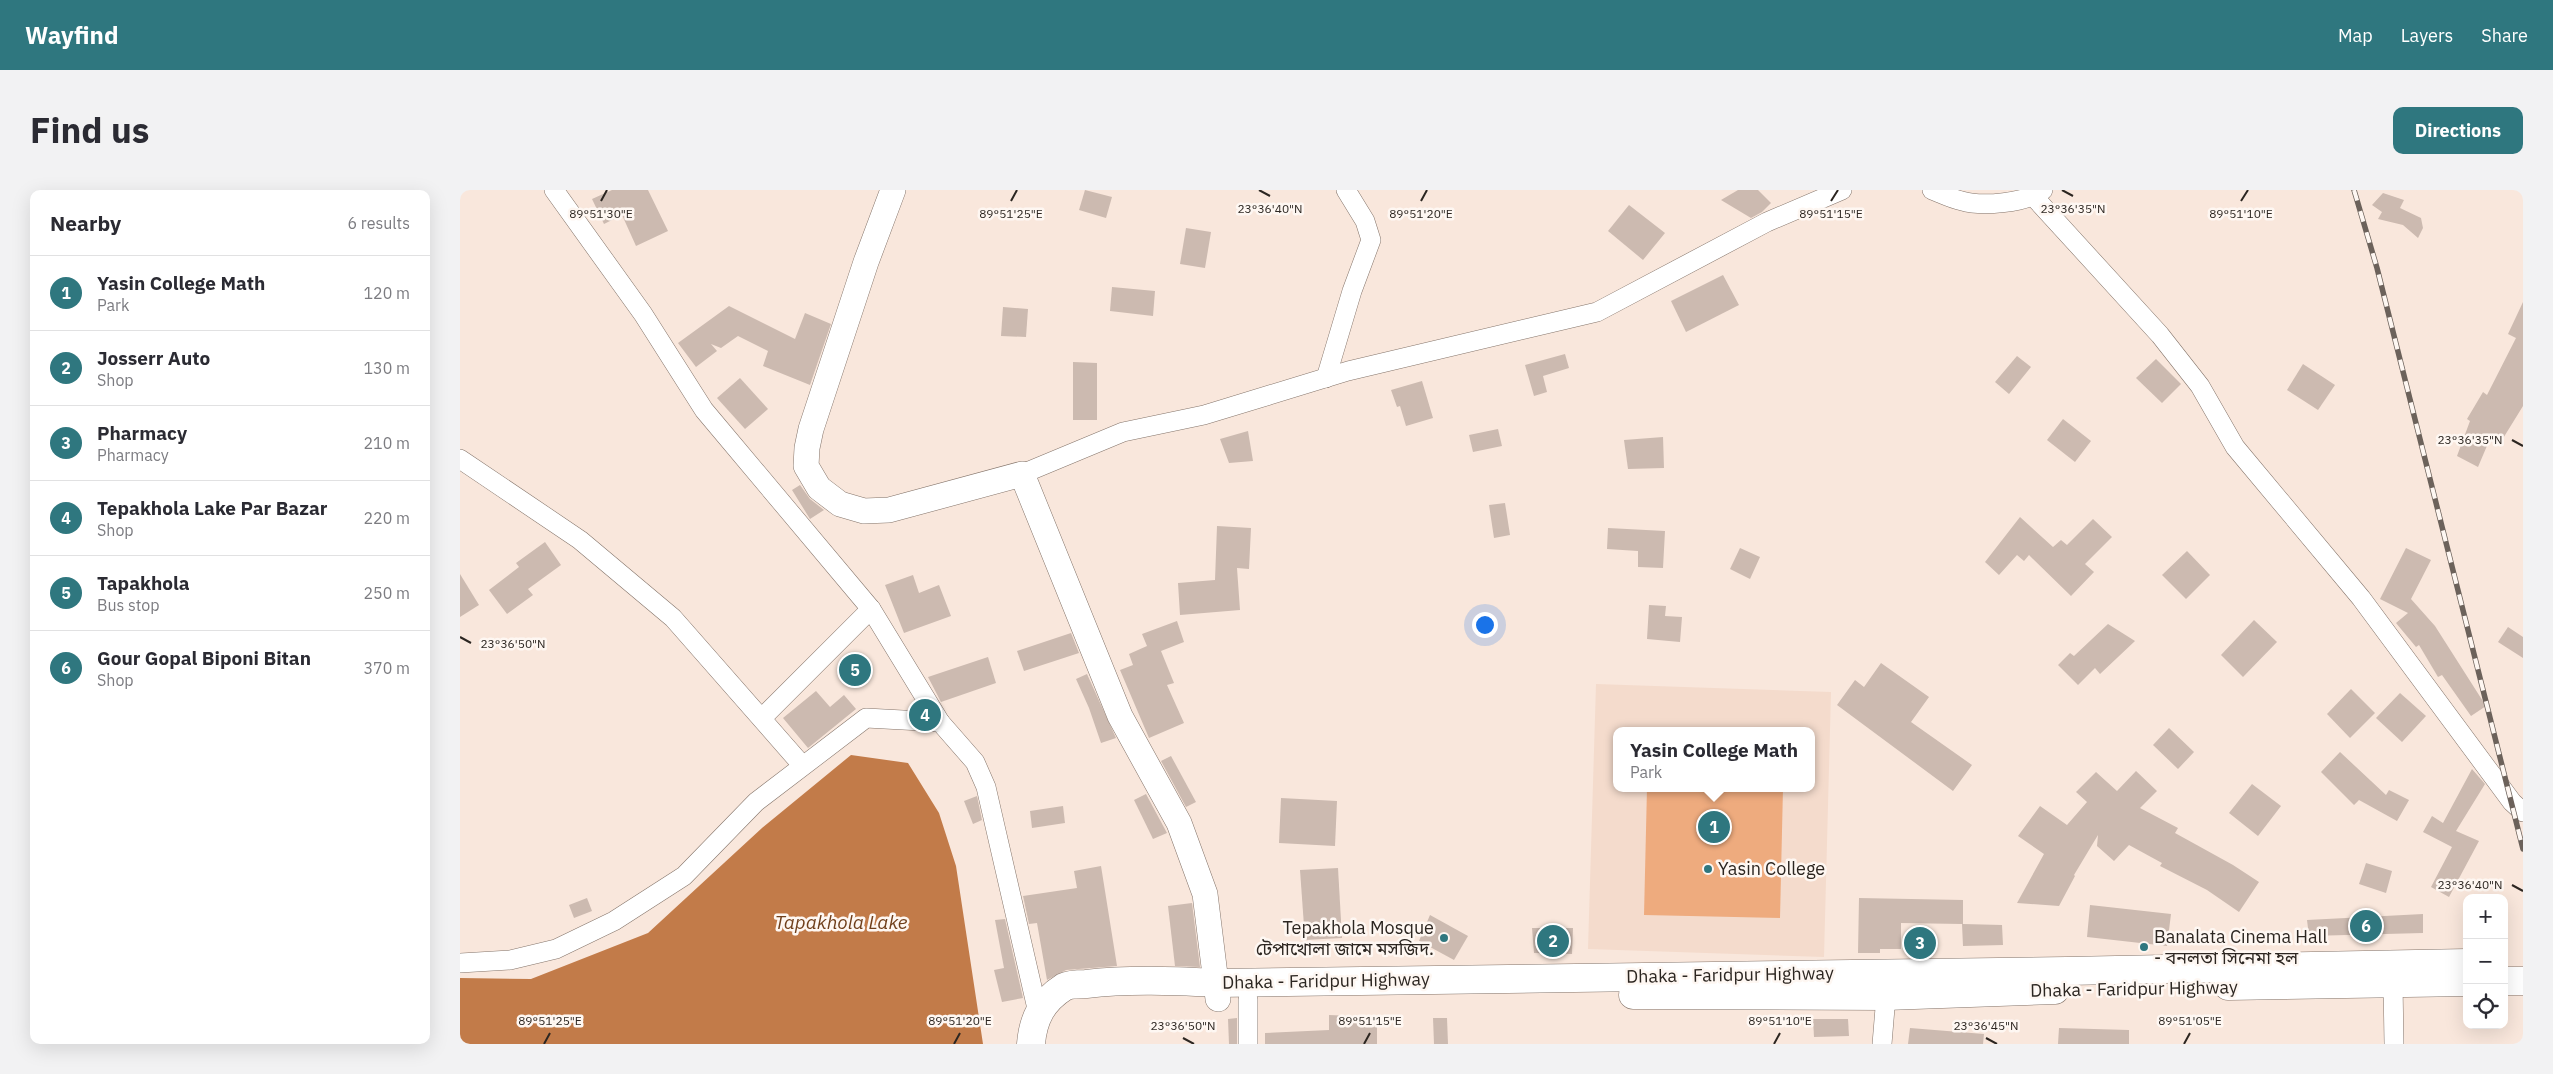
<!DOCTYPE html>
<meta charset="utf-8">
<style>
body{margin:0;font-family:"IBM Plex Sans","Noto Sans Bengali",sans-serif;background:#f2f2f3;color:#2b2b33}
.controls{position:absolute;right:15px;bottom:15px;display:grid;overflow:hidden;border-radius:10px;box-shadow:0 5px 20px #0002}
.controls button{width:45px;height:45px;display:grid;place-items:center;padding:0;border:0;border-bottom:1px solid #e1e1e2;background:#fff;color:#2b2b33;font:25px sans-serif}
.you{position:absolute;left:1024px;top:434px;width:18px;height:18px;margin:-12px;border:4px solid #fff;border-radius:50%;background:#1a73e8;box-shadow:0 0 0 8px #1a73e833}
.badge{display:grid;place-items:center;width:32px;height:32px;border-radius:50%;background:#2f777f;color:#fff;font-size:16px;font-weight:700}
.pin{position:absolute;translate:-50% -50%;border:2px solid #fff;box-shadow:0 1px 5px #0006}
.popup{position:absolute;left:1153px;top:537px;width:202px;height:65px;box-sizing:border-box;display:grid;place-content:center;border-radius:10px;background:#fff;filter:drop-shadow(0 1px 4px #0005);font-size:16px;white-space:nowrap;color:#7c7c81}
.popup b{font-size:19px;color:#2b2b33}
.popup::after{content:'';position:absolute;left:50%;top:100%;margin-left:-10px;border:10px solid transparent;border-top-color:#fff}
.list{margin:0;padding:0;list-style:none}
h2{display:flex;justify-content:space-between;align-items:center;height:65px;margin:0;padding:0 20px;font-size:21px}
h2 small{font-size:16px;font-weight:400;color:#7c7c81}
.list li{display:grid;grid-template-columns:32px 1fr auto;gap:15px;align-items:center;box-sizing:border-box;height:75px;padding:0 20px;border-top:1px solid #e1e1e2}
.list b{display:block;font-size:19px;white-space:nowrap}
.list p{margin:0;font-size:16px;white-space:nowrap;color:#7c7c81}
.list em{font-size:16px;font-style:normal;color:#7c7c81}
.icon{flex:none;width:28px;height:28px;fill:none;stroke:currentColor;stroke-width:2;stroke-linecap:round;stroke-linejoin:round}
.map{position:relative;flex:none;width:2063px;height:854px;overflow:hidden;border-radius:10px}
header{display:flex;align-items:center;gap:30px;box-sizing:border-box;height:70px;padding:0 25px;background:#2f777f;color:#fff}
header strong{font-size:24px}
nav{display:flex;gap:28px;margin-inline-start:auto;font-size:18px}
.intro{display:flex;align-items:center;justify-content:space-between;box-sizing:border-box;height:120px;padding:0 30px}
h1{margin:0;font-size:35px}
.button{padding:12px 22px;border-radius:10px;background:#2f777f;color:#fff;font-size:18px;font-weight:700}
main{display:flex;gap:30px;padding:0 30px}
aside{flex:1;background:#fff;border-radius:10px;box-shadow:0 5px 20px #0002}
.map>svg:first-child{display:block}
</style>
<header>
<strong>Wayfind</strong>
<nav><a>Map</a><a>Layers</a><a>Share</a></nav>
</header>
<div class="intro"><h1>Find us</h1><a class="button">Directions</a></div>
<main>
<aside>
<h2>Nearby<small>6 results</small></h2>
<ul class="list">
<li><span class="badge">1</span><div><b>Yasin College Math</b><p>Park</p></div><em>120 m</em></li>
<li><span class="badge">2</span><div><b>Josserr Auto</b><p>Shop</p></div><em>130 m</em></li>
<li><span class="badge">3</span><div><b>Pharmacy</b><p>Pharmacy</p></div><em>210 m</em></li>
<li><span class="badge">4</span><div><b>Tepakhola Lake Par Bazar</b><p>Shop</p></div><em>220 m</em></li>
<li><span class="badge">5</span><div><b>Tapakhola</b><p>Bus stop</p></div><em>250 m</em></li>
<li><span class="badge">6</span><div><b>Gour Gopal Biponi Bitan</b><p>Shop</p></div><em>370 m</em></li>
</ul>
</aside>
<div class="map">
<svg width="2063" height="854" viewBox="0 0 2063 854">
<rect width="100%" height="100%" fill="#f9e7dc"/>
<!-- built -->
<path fill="#f4dbcc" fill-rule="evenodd" d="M1136,494L1371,502L1364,767L1128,759ZM1156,541H1352V598H1156Z"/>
<!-- green -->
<path fill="#eeab7e" d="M1187,598H1323L1320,728L1184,725Z"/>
<!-- water -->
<path fill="#c27b49" d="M391,565L448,573L479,623L496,676L523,854H0V788L71,789L188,743L302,638Z"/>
<!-- building -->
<g fill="#ccbab0">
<path d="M152,0H188L208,41L176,56L162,25L144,34L132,9Z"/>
<path d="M625,0L652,7L646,28L619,20Z"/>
<path d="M1278,0H1298L1311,13L1302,22L1291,28L1261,10Z"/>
<path d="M1923,3L1944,10L1940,18L1961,28L1963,38L1958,48L1943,35L1918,29L1922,22L1912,15Z"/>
<path d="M1169,15L1205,43L1183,70L1148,41Z"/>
<path d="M726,38L751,42L745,78L720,74Z"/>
<path d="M1263,85L1279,115L1226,142L1211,111Z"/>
<path d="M652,97L695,101L693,126L650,121Z"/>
<path d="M2063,112V216L2042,250L2032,244L2018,277L1997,266L2010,231L2007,229L2023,202L2027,205L2056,148L2048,144Z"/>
<path d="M269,116L335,149L345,123L371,134L350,195L303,176L308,161L278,146L261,158L251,154L257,161L236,177L218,153Z"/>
<path d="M543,117L568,119L566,147L541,146Z"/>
<path d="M1105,164L1109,178L1083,186L1087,202L1074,206L1065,175Z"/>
<path d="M1557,166L1571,177L1549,204L1535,192Z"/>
<path d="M1696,169L1721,194L1702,213L1676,188Z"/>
<path d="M613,172L637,173V230H613Z"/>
<path d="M1843,174L1875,195L1858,220L1827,200Z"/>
<path d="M280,188L308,219L285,239L257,208Z"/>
<path d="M962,191L973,228L946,236L940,216L937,217L931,200Z"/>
<path d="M1603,229L1631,251L1615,272L1587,250Z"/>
<path d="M1038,239L1042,256L1013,262L1009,245Z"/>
<path d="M788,241L793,271L769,273L760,249Z"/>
<path d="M1203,247L1204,278L1168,279L1164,250Z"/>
<path d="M340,295L350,309L364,320L350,329L332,300Z"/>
<path d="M1045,313L1050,345L1034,348L1029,315Z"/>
<path d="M1560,327L1593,357L1601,350L1607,355L1633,329L1652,347L1625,374L1634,382L1611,406L1569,365L1564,371L1557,365L1539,385L1525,372Z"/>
<path d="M757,336L791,338L789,379L777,378L780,420L720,425L718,393L755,390Z"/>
<path d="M1148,338L1205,341L1203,378L1178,377V361L1147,359Z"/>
<path d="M85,352L101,375L68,399L73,405L47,424L29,400L59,377L56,373Z"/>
<path d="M1280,358L1300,367L1290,389L1270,379Z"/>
<path d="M1946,358L1971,370L1951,409L1975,436L2026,516L2011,526L1982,485L1978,487L1959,455L1956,457L1936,433L1948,423L1920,409Z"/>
<path d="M1727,361L1750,385L1726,409L1702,385Z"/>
<path d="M0,384L19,415L0,427Z"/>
<path d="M453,385L459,403L479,395L491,426L444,443L425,395Z"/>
<path d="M1189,415L1206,416L1205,426L1222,427L1220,452L1187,449Z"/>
<path d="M1794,430L1817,452L1783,487L1761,465Z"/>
<path d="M717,431L724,452L701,461L714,493L707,495L724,533L689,548L660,480L673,475L669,464L687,456L682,444Z"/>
<path d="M1648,434L1675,451L1640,484L1635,478L1618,495L1598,475L1610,463L1614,466Z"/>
<path d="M2048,437L2063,447V468L2038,452Z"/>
<path d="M611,443L619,463L564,481L557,461Z"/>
<path d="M528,467L536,493L481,512L468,487Z"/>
<path d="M1421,473L1469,507L1451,532L1512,575L1493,601L1377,515L1395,490L1404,497Z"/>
<path d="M627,484L656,548L641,553L629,518L616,489Z"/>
<path d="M1891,499L1915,523L1890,548L1867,524Z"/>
<path d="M356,501L370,517L384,505L396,519L348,558L323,528Z"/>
<path d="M1940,503L1966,526L1942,552L1916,528Z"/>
<path d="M1709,538L1734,562L1718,579L1693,555Z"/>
<path d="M1880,562L1926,605L1929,600L1949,610L1937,631L1899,610L1894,615L1861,582Z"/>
<path d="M711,566L736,612L726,617L701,571Z"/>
<path d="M2012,579L2025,594L1996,641L2019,651L1989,707L1971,697L1992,657L1963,642L1972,626L1983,633Z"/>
<path d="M1676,581L1697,601L1680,618L1718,638L1715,643L1773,675L1799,692L1779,722L1747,700L1700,676L1702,673L1669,655L1654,671L1637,656L1638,645L1614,685L1615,686L1599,716L1557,713L1584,664L1558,646L1580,616L1607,635L1627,612L1616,602L1636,582L1657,601Z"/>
<path d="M1792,594L1821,616L1798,646L1769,623Z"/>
<path d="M686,604L707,643L693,649L674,610Z"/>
<path d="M517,606L522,630L513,634L504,611Z"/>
<path d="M821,608L877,611L875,656L819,653Z"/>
<path d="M603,616L605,633L572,638L570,621Z"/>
<path d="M1906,673L1932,681L1926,703L1899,694Z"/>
<path d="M641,676L657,776L606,780L587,790L577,733L569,734L563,706L617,698L614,681Z"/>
<path d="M878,678L882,748L845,750L840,680Z"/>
<path d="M127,708L132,721L114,728L109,715Z"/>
<path d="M1399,708L1503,710V734L1542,735L1543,755L1503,756L1502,734L1441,733V759H1420V763H1398Z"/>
<path d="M732,713L740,777L715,776L708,716Z"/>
<path d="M1630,715L1711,724L1707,756L1627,747Z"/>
<path d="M1963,724V743L1849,746L1847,730Z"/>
<path d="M970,725L1008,746L994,770L959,751Z"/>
<path d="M545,729L563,808L542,812L534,780L544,778L535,730Z"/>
<path d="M1072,738H1113L1112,764L1074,763Z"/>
<path d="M869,825L917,827V854H805V843L869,840Z"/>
<path d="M777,828V854H769L768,829Z"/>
<path d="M973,828H987L988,854H974Z"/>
<path d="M1353,829H1388L1389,846L1354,847Z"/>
<path d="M1450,838L1524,844L1523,854H1448Z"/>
<path d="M1599,838L1669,840V854H1598Z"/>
</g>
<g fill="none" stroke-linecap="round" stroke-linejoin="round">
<defs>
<g id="minor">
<path d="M94,0L183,124L244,220L411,419L480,532"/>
<path d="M1472,0C1482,4 1492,9 1502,11C1522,17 1566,13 1583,0"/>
<path d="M1574,7L1700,145L1740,196L1775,257L1901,408L2052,612L2063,622"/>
<path d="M866,188L892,101L911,50L905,31L886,0"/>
<path d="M0,269L120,350L213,428L342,575"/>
<path d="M562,284L663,242L744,225L888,181L1137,122L1307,32L1382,0"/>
<path d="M302,528L411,419"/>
<path d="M0,773L50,770L96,759L154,731L224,686L296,612L406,528L480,532L515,572L526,597L578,823"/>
<path d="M1933,793L1934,854"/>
<path d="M788,854V809"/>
<path d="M1422,854L1426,806L1424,794"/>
</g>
<path id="major" d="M433,0L406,72L351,239L347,258L346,276L359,298L380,314L404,321L429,320L562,284L660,526L719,633L745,704L758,809"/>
<g id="highway">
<path d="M2044,791H2063"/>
<path d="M1768,796L2007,792"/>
<path d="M1173,805L1426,806L1595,800"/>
<path d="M571,854C573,829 582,811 604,797C610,794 620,794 626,794C670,789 713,791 757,793L1607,781L2007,773"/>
</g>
</defs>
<!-- minor casing -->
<use href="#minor" stroke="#84746a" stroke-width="20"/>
<!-- major casing -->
<use href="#major" stroke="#84746a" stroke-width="26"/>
<!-- highway casing -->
<use href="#highway" stroke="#84746a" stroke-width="29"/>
<!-- minor -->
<use href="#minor" stroke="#fff" stroke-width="19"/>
<!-- major -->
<use href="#major" stroke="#fff" stroke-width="25"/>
<!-- highway -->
<use href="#highway" stroke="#fff" stroke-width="28"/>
<defs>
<path id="rail" d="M1894,0L1917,78L2063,659"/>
</defs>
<!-- rail casing -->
<use href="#rail" stroke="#6c625b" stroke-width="5.5"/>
<!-- rail -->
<use href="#rail" stroke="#fef7f2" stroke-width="4" stroke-dasharray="11" stroke-linecap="butt"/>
</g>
<!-- ticks -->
<path fill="none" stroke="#2c2621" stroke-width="2" d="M799,0L810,6M1602,0L1613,6M141,11L147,0M551,11L557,0M961,11L967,0M1371,11L1378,0M1781,11L1788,0M2052,250L2063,256M0,447L11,453M2052,695L2063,701M723,848L734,854M1526,848L1537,854M84,854L90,843M494,854L500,843M904,854L910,843M1314,854L1320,843M1724,854L1730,843"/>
<!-- markers -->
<g fill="#2f777f" stroke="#fef7f2" stroke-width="2">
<circle cx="1248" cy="679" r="5"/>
<circle cx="984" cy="748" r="5"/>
<circle cx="1684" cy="757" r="5"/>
</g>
<g text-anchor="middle" stroke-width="5" stroke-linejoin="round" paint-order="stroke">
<!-- poi labels -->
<g font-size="18" fill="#2c2621" stroke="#fef7f2" text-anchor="start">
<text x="1258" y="685">Yasin College</text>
<text x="974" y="744" text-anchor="end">Tepakhola Mosque<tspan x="974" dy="21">টেপাখোলা জামে মসজিদ.</tspan></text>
<text x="1694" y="753">Banalata Cinema Hall<tspan x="1694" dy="21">- বনলতা সিনেমা হল</tspan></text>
</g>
<!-- street labels -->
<g font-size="18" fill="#2c2621" stroke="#fef7f2">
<text transform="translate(1270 785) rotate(-1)" y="6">Dhaka - Faridpur Highway</text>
<text transform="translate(866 791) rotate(-1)" y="6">Dhaka - Faridpur Highway</text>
<text transform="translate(1674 799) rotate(-1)" y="6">Dhaka - Faridpur Highway</text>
</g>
<!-- water labels -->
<g font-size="19" font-style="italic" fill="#703f1b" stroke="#fef7f2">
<text x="381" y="739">Tapakhola Lake</text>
</g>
</g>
<g font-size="12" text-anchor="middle" fill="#2c2621" stroke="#fef7f2" stroke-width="5" stroke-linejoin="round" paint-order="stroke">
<text x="810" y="23">23°36'40"N</text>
<text x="1613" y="23">23°36'35"N</text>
<text x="141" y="28">89°51'30"E</text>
<text x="551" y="28">89°51'25"E</text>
<text x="961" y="28">89°51'20"E</text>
<text x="1371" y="28">89°51'15"E</text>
<text x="1781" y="28">89°51'10"E</text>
<text x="2010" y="254">23°36'35"N</text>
<text x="53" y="458">23°36'50"N</text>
<text x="2010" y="699">23°36'40"N</text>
<text x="90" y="835">89°51'25"E</text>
<text x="500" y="835">89°51'20"E</text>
<text x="910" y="835">89°51'15"E</text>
<text x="1320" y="835">89°51'10"E</text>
<text x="1730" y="835">89°51'05"E</text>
<text x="723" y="840">23°36'50"N</text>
<text x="1526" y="840">23°36'45"N</text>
</g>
</svg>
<div class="controls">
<button>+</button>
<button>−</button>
<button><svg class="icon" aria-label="locate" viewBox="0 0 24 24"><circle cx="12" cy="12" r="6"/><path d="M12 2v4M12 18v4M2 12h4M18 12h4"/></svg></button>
</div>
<div class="you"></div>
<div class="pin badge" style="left:1254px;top:637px">1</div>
<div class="popup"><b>Yasin College Math</b>Park</div>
<div class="pin badge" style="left:1093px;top:751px">2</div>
<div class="pin badge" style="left:1460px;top:753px">3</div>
<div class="pin badge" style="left:465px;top:525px">4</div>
<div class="pin badge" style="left:395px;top:480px">5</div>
<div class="pin badge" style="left:1906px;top:736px">6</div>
</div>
</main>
